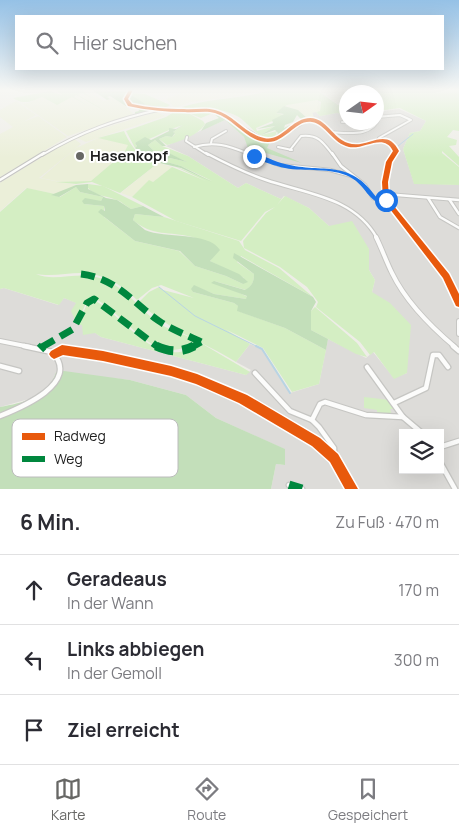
<!DOCTYPE html>
<html lang="de">
<meta charset="utf-8">
<style>
body{margin:0;font-family:Manrope,sans-serif;background:#f2f2f3;color:#2b2b33}
.controls{position:absolute;right:15px;bottom:15px;display:grid;overflow:hidden;border-radius:0px;box-shadow:0 5px 20px #0002}
.controls button{width:45px;height:45px;display:grid;place-items:center;padding:0;border:0;border-bottom:1px solid #e1e1e2;background:#fff;color:#2b2b33;font:25px sans-serif}
.compass{position:absolute;left:339px;top:85px;width:45px;height:45px;border-radius:50%;background:#fff;box-shadow:0 5px 20px #0002;rotate:76deg}
.stop{position:absolute;width:15px;height:15px;margin:-11px;border:4px solid #1a73e8;border-radius:50%;background:#fff}
.stop.end{background:#1a73e8;border-color:#fff;box-shadow:0 1px 5px #0008}
.list{margin:0;padding:0;list-style:none}
h2{display:flex;justify-content:space-between;align-items:center;height:65px;margin:0;padding:0 20px;font-size:21px}
h2 small{font-size:16px;font-weight:400;color:#7c7c81}
.list li{display:grid;grid-template-columns:32px 1fr auto;gap:15px;align-items:center;box-sizing:border-box;height:70px;padding:0 20px;border-top:1px solid #e1e1e2}
.list b{display:block;font-size:19px;white-space:nowrap}
.list p{margin:0;font-size:16px;white-space:nowrap;color:#7c7c81}
.list em{font-size:16px;font-style:normal;color:#7c7c81}
.icon{flex:none;width:28px;height:28px;fill:none;stroke:currentColor;stroke-width:2;stroke-linecap:round;stroke-linejoin:round}
.map{position:relative;flex:none;width:459px;height:489px;overflow:hidden}
.search{position:absolute;background:#fff;box-shadow:0 5px 20px #0002;left:15px;right:15px;top:15px;height:55px;display:flex;align-items:center;gap:12px;box-sizing:border-box;padding:0 18px;border-radius:0px;color:#7c7c81;font-size:19px}
.sheet{height:275px;background:#fff}
nav{display:flex;justify-content:space-around;align-items:center;box-sizing:border-box;height:70px;border-top:1px solid #e1e1e2;background:#fff;font-size:14px;color:#7c7c81}
nav a{display:grid;justify-items:center;gap:2px}
nav .on{color:#676765}
.map>svg:first-child{display:block}
</style>
<div class="map">
<svg width="459" height="489" viewBox="0 0 459 489">
<rect width="100%" height="100%" fill="#eeede7"/>
<!-- residential -->
<path fill="#dddcd9" fill-rule="evenodd" d="M399,109L426,121L420,131L410,133L403,149L414,183L459,185V489H271L276,464L285,465L284,449L216,418L186,395L130,380L56,372L51,384L40,396L0,407V289L4,288L58,305L64,298L77,303L76,324H82L101,337L246,375L251,370L236,362L250,344L262,349L290,393L319,384L328,339L366,358L373,352L394,378L407,373L372,292L375,280L369,270V249L329,226L309,208L284,196L281,199L246,183L238,188L188,156L166,146L225,120L244,137L249,148L280,141L295,127L305,122L315,121L312,112H316L320,116L337,113L346,115V122H376L377,112ZM403,433H440V470H403Z"/>
<!-- farmland -->
<g fill="#ebefd9">
<path d="M86,90L104,101L110,99L107,97L113,98L124,104L133,114L68,136L22,104L28,103L42,97L54,104L68,99L61,95L72,96L84,104H86L73,97L75,95L103,111L77,95Z"/>
<path d="M181,90H267L231,97L191,102L175,108L166,99L179,94Z"/>
<path d="M319,90H371L373,92H346L344,95H346V101H344L343,105H339Z"/>
<path d="M317,100L321,105L320,111L312,113L315,120L308,119L298,110L286,107L290,104Z"/>
<path d="M16,101L36,115L23,122L38,116L67,137L0,177V134L13,127L0,117V110Z"/>
<path d="M156,112L165,116L86,142L75,137Z"/>
<path d="M73,138L81,144L39,178L76,185L55,194L26,188L0,211V183Z"/>
<path d="M98,138L129,144L124,153L91,181L61,182L41,178L76,148Z"/>
<path d="M158,163L172,167L153,182L149,181L132,197L121,193Z"/>
</g>
<!-- grass -->
<g fill="#d4eec3">
<path d="M56,90H85L83,92L92,98L82,93L78,95L107,112L76,95L74,97L88,106L72,97L57,105L42,97C30,102 25,105 13,98L50,91L62,95Z"/>
<path d="M271,90H317L338,105H343V102L346,101V115L337,113L320,116L316,112L320,111L321,102L317,100L287,105L276,113L284,115L282,117L256,128L257,131L275,126L261,135L277,131L275,137C257,141 250,123 237,116C218,106 203,110 184,110L182,107C211,98 241,99 271,90Z"/>
<path d="M371,90H418L421,94L419,90H459V131L453,130L447,137L457,140L456,145L449,146L459,157V166L442,151V153L459,167V185L414,184L403,149L410,133L420,131L426,121L400,108L377,111L376,92Z"/>
<path d="M131,93L145,94L170,105C158,113 138,104 131,93Z"/>
<path d="M177,110L213,113L201,118L186,112L203,121L205,124C199,135 178,142 167,145L159,139L166,136L172,137L175,134L173,132L183,125C178,127 176,127 172,129C159,133 152,140 135,143L137,146L135,148L126,131L166,117Z"/>
<path d="M124,131C130,145 141,161 158,163L120,193L92,182L76,184L56,182L91,181L124,153L128,145L98,138Z"/>
<path d="M155,140L162,146L188,156L238,188L246,183L281,199L284,196L277,205L285,196L309,208L329,226L352,221L369,249V270L375,280L372,292L390,303L411,325L407,373L394,379L374,352L370,355L360,342L316,307L318,302L307,287L280,267L244,248L243,241L266,213L275,207L265,212L241,241L176,221L132,197L149,180L153,182L172,167L206,181L174,166L212,181L181,166L162,161L170,158L187,162L166,152L170,156L157,154L148,145Z"/>
<path d="M88,184L103,186L143,206L131,209C126,206 122,202 117,200C107,196 95,196 87,187Z"/>
<path d="M76,187L80,192L103,197L101,201H93L84,204L104,206V217L135,241L179,251L195,266L226,276L243,284L244,278L210,261L215,254C209,249 200,239 192,237C170,231 152,237 133,220L135,214L164,217L239,241L245,250L279,268L313,297L241,256L237,262L254,274C254,282 252,286 246,290L214,281L248,297L246,299L214,294L194,286L192,289L193,292L234,303L238,306V311L285,328L326,350L319,384L292,392L263,348L225,329L250,344L236,362C204,342 166,329 139,302L149,292L159,287L163,290L194,298L161,285L152,288L137,300C122,285 105,274 82,273C66,273 52,277 36,274C53,282 77,272 96,277C125,284 137,308 160,324C171,331 188,334 198,343C187,347 176,352 164,349C142,344 116,309 94,298L86,303L77,324L71,311L76,303L64,298L59,305L4,288L0,289V212L27,188L55,194L52,195L60,197Z"/>
<path d="M94,300C128,319 157,374 201,343L250,372L246,375L101,337L95,333L83,335L82,325H78L87,304Z"/>
<path d="M315,307L357,343L367,357L356,354L311,330V311Z"/>
<path d="M364,397L390,400L395,409H390L392,415H377V410L364,408Z"/>
</g>
<!-- forest -->
<g fill="#c3dfba">
<path d="M92,90L131,92L133,96L145,104L143,106L158,109L135,114V112L139,111L138,108H129L110,96L107,97L110,99L107,100Z"/>
<path d="M284,106L298,110L308,119L303,121L297,115L293,122L285,125L284,128L290,125V128L279,138L273,139L278,133L275,130L261,135L275,126L257,129L273,123L272,120L284,114L276,113Z"/>
<path d="M205,111L220,113L264,141L278,140L298,127L280,141L270,142L267,148L302,163L248,148L244,137L225,120L201,131L206,123L219,118L213,113Z"/>
<path d="M183,125L173,132L175,133L172,137L166,136L159,139L166,146H162L155,140L148,145L157,154L169,156L165,152H167L187,162L170,158L163,161L181,166L212,182L181,168L151,161L135,148L137,146L135,143L145,137L151,140L169,131V128L176,129Z"/>
<path d="M88,184V189L106,198L117,200L131,209L143,206L164,217L135,214L133,220C137,223 141,227 145,230C165,239 208,231 220,250L210,261L239,274L248,282L243,284L226,276L195,266L180,251L135,241L98,212L101,209L105,211L104,206L84,204L82,201L85,198L101,201L103,197L80,192L76,187L59,197L51,195L76,185Z"/>
<path d="M234,253L313,297L316,302L311,311V330L328,339L326,350L285,328L237,311L238,306L234,303L193,292L191,289L194,285L214,294L246,299L247,296L211,283L214,281L245,290C252,286 254,282 254,274L233,258Z"/>
<path d="M64,371L130,380L186,395L216,418L285,449V465L276,464L271,489H0V407C23,403 48,397 56,372Z"/>
</g>
<g fill="none" stroke-linecap="round" stroke-linejoin="round">
<!-- stream-far1 -->
<g stroke="#b8d4e4" stroke-width="1">
<path d="M107,92L113,90"/>
<path d="M398,146L413,134"/>
<path d="M159,287L195,316L258,347"/>
</g>
<!-- stream -->
<path stroke="#b8d4e4" stroke-width="2" d="M256,346L262,349L290,393"/>
<defs>
<g id="minor-far3">
<path d="M131,90L126,99L130,105L169,110L214,111L264,140L276,139L307,120L319,122L338,140L351,146L376,141L388,142L396,151L394,155"/>
<path d="M376,117L400,115L411,120L379,138L378,141"/>
<path d="M342,122H350"/>
<path d="M329,132C348,133 373,138 380,116"/>
<path d="M187,137L186,141L208,155"/>
<path d="M211,143L212,139L226,131"/>
<path d="M194,147C216,140 231,147 252,155"/>
<path d="M278,147L292,150"/>
<path d="M290,150L301,136C318,134 323,142 333,155"/>
<path d="M42,155C82,131 117,119 162,109"/>
</g>
<g id="minor-far2">
<path d="M206,153C225,163 245,173 266,180C307,194 354,197 377,238"/>
<path d="M248,153L279,165L330,170L352,176"/>
<path d="M332,153L341,166L365,185L373,198L388,205"/>
<path d="M394,153C387,165 381,186 386,200C390,211 409,229 416,238"/>
<path d="M0,180L44,153"/>
<path d="M385,194L459,200"/>
<path d="M428,198L440,217L459,228"/>
<path d="M449,199L459,214"/>
</g>
<g id="minor-far1">
<path d="M376,237C382,249 386,261 392,273C406,302 430,326 455,347"/>
<path d="M415,237L446,276L459,303"/>
<path d="M459,321V334"/>
<path d="M0,341L30,347"/>
</g>
<g id="minor">
<path d="M453,346L459,351"/>
<path d="M54,354C70,346 96,354 113,358C141,364 171,369 198,379C238,395 280,417 315,442C333,454 342,471 352,489"/>
<path d="M0,366L19,371"/>
<path d="M367,367L403,417L422,433"/>
<path d="M255,373L290,411L312,420L319,427L334,448V457"/>
<path d="M394,403L426,388L433,355H439L448,367"/>
<path d="M0,416C20,408 82,383 52,352L24,346"/>
<path d="M312,420L320,404L325,402L366,415L403,417"/>
<path d="M440,447L459,441"/>
<path d="M440,462L455,489"/>
<path d="M289,485L302,489"/>
</g>
</defs>
<!-- minor-far3 casing -->
<use href="#minor-far3" stroke="#c6c6c3" stroke-width="4"/>
<!-- minor-far2 casing -->
<use href="#minor-far2" stroke="#c6c6c3" stroke-width="4.5"/>
<!-- minor-far1 casing -->
<use href="#minor-far1" stroke="#c6c6c3" stroke-width="6"/>
<!-- minor casing -->
<use href="#minor" stroke="#c6c6c3" stroke-width="7"/>
<!-- minor-far3 -->
<use href="#minor-far3" stroke="#fcfcfb" stroke-width="2"/>
<!-- minor-far2 -->
<use href="#minor-far2" stroke="#fcfcfb" stroke-width="2.5"/>
<!-- minor-far1 -->
<use href="#minor-far1" stroke="#fcfcfb" stroke-width="4"/>
<!-- minor -->
<use href="#minor" stroke="#fcfcfb" stroke-width="4.5"/>
<!-- quiet-far1 -->
<g stroke="#00873e" stroke-width="7" stroke-dasharray="14 7" stroke-linecap="butt">
<path d="M81,274C116,278 132,302 159,321C172,330 187,335 201,342"/>
<path d="M42,347L73,329L87,303L94,299L158,347"/>
<path d="M192,347L201,342"/>
</g>
<!-- quiet -->
<g stroke="#00873e" stroke-width="9" stroke-dasharray="18 9" stroke-linecap="butt">
<path d="M156,346C169,352 181,353 194,346"/>
<path d="M40,349L43,346"/>
<path d="M289,485L302,489"/>
</g>
<defs>
<g id="cycleway">
<path d="M129,90H133L128,99L132,104C149,108 167,109 184,109C194,110 205,107 215,110C234,115 245,134 264,138C280,142 289,123 304,119C325,113 331,138 348,143C367,150 386,125 399,151L392,162L388,182L389,200L449,274L459,294V307L456,306L443,278L383,200L382,182L386,162L393,151C384,132 364,150 349,147C332,143 326,124 312,122C296,119 286,142 268,142C247,142 235,119 215,113C206,110 195,113 185,112C166,112 147,110 128,106L124,99Z"/>
<path d="M62,345L103,351L171,366L197,374L247,395L320,438L338,454L358,489H345L330,462L312,446L239,403L196,384L171,376L103,361L63,355L54,359L51,357L49,354L51,351Z"/>
</g>
</defs>
<!-- cycleway casing -->
<use href="#cycleway" stroke="#fff" stroke-width="3"/>
<!-- cycleway -->
<use href="#cycleway" fill="#e8590c" fill-rule="evenodd"/>
</g>
<!-- sky -->
<linearGradient id="sky" x2="0" y2="1"><stop stop-color="#95c1e6"/><stop offset="0.57" stop-color="#f7f7f4"/><stop offset="1" stop-color="#f7f7f4" stop-opacity="0"/></linearGradient>
<rect width="459" height="158" fill="url(#sky)"/>
<!-- route -->
<path fill="#1a73e8" d="M252,154C262,154 274,162 285,164C324,174 349,158 377,198H388L392,205L388,207C365,200 368,187 350,177C331,167 305,172 285,168C274,166 262,161 252,157Z"/>
<!-- markers -->
<circle fill="#676765" stroke="#fff" stroke-width="2" cx="80" cy="156" r="5"/>
<g text-anchor="middle" stroke-width="4" stroke-linejoin="round" paint-order="stroke">
<!-- far-poi labels -->
<g font-size="15" font-weight="bold" fill="#1f1f1f" stroke="#fff" text-anchor="start">
<text x="90" y="161">Hasenkopf</text>
</g>
</g>
<!-- legend -->
<rect x="12" y="419" width="166" height="58" rx="8" fill="#fff" stroke="#bcbcbc" stroke-width="1"/>
<rect x="22" y="433" width="23" height="7" fill="#e8590c"/>
<rect x="22" y="456" width="23" height="6" fill="#00873e"/>
<g font-size="14" fill="#1f1f1f">
<text x="54" y="441">Radweg</text>
<text x="54" y="464">Weg</text>
</g>
</svg>
<div class="controls">
<button><svg class="icon" aria-label="layers" viewBox="0 0 24 24"><path d="M12 4l9 5-9 5-9-5zM3 14l9 5 9-5"/></svg></button>
</div>
<svg class="compass" viewBox="-18 -18 36 36"><path d="M0-13l5 13h-10z" fill="#e53935"/><path d="M0 13l5-13h-10z" fill="#7c7c81"/></svg>
<div class="stop" style="left:386px;top:200px"></div>
<div class="stop end" style="left:254px;top:156px"></div>
<div class="search"><svg class="icon" aria-label="search" viewBox="0 0 24 24"><circle cx="10" cy="10" r="6"/><path d="M15 15l6 6"/></svg>Hier suchen</div>
</div>
<section class="sheet">
<h2>6 Min.<small>Zu Fuß · 470 m</small></h2>
<ul class="list">
<li><svg class="icon" aria-label="ahead" viewBox="0 0 24 24"><path d="M12 20V5M6 11l6-6 6 6"/></svg><div><b>Geradeaus</b><p>In der Wann</p></div><em>170 m</em></li>
<li><svg class="icon" aria-label="left" viewBox="0 0 24 24"><path d="M17 20v-9H6M10 6l-5 5 5 5"/></svg><div><b>Links abbiegen</b><p>In der Gemoll</p></div><em>300 m</em></li>
<li><svg class="icon" aria-label="arrive" viewBox="0 0 24 24"><path d="M6 21V4h12l-3 4 3 4H6"/></svg><div><b>Ziel erreicht</b></div></li>
</ul>
</section>
<nav>
<a class="on"><svg class="icon" aria-label="map" viewBox="0 0 24 24"><path d="M3 6l6-2 6 2 6-2v14l-6 2-6-2-6 2zM9 4v14M15 6v14"/></svg>Karte</a>
<a><svg class="icon" aria-label="directions" viewBox="0 0 24 24"><path d="M12 3l9 9-9 9-9-9zM9 14v-3h6M13 9l2 2-2 2"/></svg>Route</a>
<a><svg class="icon" aria-label="saved" viewBox="0 0 24 24"><path d="M7 4h10v16l-5-4-5 4z"/></svg>Gespeichert</a>
</nav>
